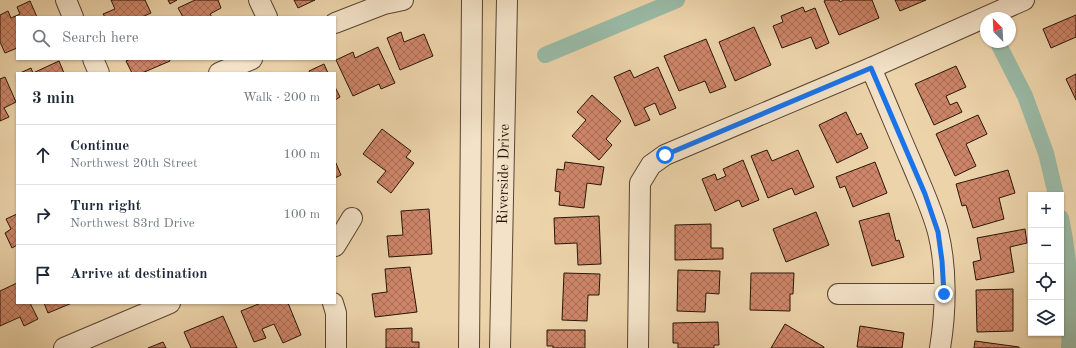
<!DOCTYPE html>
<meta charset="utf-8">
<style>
body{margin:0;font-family:"Old Standard TT",serif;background:#f2f2f3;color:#1f2937}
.controls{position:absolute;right:12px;bottom:12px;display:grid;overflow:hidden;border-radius:0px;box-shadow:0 1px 3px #0004}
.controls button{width:36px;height:36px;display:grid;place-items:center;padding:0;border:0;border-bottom:1px solid #e0e1e3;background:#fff;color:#1f2937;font:20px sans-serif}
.compass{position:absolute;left:980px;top:12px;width:36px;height:36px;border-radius:50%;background:#fff;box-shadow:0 1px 3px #0004;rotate:336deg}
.stop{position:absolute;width:12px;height:12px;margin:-9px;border:3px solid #1a73e8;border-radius:50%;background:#fff}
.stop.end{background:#1a73e8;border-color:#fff;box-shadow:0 1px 4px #0008}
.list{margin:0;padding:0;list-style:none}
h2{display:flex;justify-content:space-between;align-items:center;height:52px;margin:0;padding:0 16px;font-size:17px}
h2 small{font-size:13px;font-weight:400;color:#747a83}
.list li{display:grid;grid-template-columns:26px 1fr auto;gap:12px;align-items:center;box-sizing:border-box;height:60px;padding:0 16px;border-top:1px solid #e0e1e3}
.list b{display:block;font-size:15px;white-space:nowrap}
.list p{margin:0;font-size:13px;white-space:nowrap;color:#747a83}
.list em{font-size:13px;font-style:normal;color:#747a83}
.icon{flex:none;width:22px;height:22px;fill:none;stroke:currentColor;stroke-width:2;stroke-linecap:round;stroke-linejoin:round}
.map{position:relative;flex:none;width:1076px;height:348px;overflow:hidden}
.search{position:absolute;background:#fff;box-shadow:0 1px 3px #0004;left:16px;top:16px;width:320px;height:44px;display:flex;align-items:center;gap:10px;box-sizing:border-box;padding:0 14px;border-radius:0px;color:#747a83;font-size:15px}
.panel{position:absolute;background:#fff;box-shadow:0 1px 3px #0004;left:16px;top:72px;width:320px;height:232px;border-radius:0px}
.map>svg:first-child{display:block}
</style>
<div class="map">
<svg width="1076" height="348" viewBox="0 0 1076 348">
<defs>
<pattern id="building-cross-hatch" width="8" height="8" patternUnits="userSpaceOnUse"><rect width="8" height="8" fill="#ce8569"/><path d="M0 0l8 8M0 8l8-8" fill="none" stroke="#a76c54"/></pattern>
</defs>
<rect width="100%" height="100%" fill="#ecd3aa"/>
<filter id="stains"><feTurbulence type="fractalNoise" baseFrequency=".005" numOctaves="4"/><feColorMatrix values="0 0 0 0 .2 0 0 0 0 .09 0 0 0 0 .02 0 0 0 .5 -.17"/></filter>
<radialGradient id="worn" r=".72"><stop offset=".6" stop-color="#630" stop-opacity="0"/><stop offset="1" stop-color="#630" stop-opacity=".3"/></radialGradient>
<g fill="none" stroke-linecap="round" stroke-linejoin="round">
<!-- canal -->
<g stroke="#99b9a5" stroke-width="16">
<path d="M998,43L1025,96L1046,153L1056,195"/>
<path d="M545,55L677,0"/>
<path d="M1061,218C1070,260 1072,305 1069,348"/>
</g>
</g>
<!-- building -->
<g fill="url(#building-cross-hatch)" stroke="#281507">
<path d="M111,0H145L151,13L142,17H105L103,14L115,9Z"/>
<path d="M168,0H177L170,4Z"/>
<path d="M195,0H218L221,8L210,14L212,17H183L178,8Z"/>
<path d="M294,0H315L298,8Z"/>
<path d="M826,0H839L840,2L844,0H872L879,18L839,35L824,1Z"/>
<path d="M895,0H926L900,11Z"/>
<path d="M30,1L37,17H17V48L5,53L0,42V15L8,11L11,18L20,14L17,7Z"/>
<path d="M803,7L805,12L815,8L829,43L816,49L811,37L782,48L773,26L783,22L781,16Z"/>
<path d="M1076,15V37L1051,48L1043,29Z"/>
<path d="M754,27L771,65L735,81L719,42Z"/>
<path d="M401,32L404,42L424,34L433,56L400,70L387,38Z"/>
<path d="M706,39L726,87L710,93L705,81L679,91L664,56Z"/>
<path d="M378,47L395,83L381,89L379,84L353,96L336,60L353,52L355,58Z"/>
<path d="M131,59H169L170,61L142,73H132L126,61Z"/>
<path d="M59,61L64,73H20L31,68L33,73Z"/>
<path d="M324,64L328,73H310L309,71Z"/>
<path d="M956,66L966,87L946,96L950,105L957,102L962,112L934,125L915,84Z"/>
<path d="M658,67L676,108L660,115L655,103L644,108L650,120L635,126L614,77L630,70L634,78Z"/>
<path d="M1076,74V100L1066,79Z"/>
<path d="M5,77L16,102L4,108L9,117L0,121V79Z"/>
<path d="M335,87L340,97L335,100Z"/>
<path d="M592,95L621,121L606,139L612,145L599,160L572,136L586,120L577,112Z"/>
<path d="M846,112L857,135L861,133L868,148L837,163L819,125Z"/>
<path d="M978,115L987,134L966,144L976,166L955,176L936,134Z"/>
<path d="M382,129L411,151L406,157L414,163L391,193L377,182L386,171L363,154Z"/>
<path d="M767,150L772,161L798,150L814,187L795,195L792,188L768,198L751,156Z"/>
<path d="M743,160L759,200L742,207L739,200L715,211L702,179L715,174L717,180L726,176L723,169Z"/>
<path d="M335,161L341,175L335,178Z"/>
<path d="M565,162L604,167L601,185L587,183L584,208L559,205L560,192L555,191L557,169L564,170Z"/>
<path d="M875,162L887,193L853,207L845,186L840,188L836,177Z"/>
<path d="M1008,170L1015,193L999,198L1004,219L973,228L966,205L962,206L956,184Z"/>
<path d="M429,209L432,254L389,257L387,236L403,235L401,211Z"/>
<path d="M816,212L829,245L786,262L773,229Z"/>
<path d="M889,213L896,241L899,240L904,257L872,266L859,221Z"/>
<path d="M17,214V245L12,248L5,233L11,229L6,219Z"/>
<path d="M599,216L601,264L578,265L577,243L555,244L554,218Z"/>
<path d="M711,224V248H723V259L675,260V225Z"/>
<path d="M1025,229L1027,243L1010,247L1014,272L976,280L973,262L981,260L977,238Z"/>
<path d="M410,267L417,312L375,317L372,294L387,292L385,269Z"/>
<path d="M678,270L720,271L719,294L706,293L705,312L677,311Z"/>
<path d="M564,273L600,274L599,295H588L587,321L562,320Z"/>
<path d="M751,273H794L793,294H790V311L750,310Z"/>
<path d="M17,283V303H30L38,319L24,326L20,317L0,326V291Z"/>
<path d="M1013,289V331L977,332L976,290Z"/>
<path d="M44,303H72L48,313Z"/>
<path d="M261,303H288L301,335L283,343L274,324L262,329L266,338L254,342L241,311Z"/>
<path d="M223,316L237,348H191L184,332Z"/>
<path d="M718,322L719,345H714V348H678V343H673V323Z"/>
<path d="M785,324L824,347V348H771Z"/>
<path d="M860,326L904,333L902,348L857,347Z"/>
<path d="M412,328V342H419V348H386V329Z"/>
<path d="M547,330H585V348H553V346H547Z"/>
<path d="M975,341L1019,347V348H974Z"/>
<path d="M163,342L166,348H148Z"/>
</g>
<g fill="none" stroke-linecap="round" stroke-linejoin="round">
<defs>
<g id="minor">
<path d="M66,0L73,17"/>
<path d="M259,0L267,17"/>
<path d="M335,23L384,4L403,0"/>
<path d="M93,59L99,73"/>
<path d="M871,68C885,100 898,132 912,164C921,186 932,209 938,232C947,268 946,312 940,348"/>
<path d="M219,73L252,59"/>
<path d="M335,246L352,218"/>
<path d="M838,294H944"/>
<path d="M333,303L336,313V348"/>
<path d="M64,348L170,303"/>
<path d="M469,348L472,0"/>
<path d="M500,348L507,0"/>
<path d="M638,348L640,183L651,165L665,155L871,68L1024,0"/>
</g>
</defs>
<!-- minor casing -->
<use href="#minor" stroke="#594430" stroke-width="22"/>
<!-- minor -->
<use href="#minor" stroke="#f3e2c8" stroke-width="20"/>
</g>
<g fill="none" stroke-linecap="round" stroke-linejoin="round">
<!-- route -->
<path stroke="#1a73e8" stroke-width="5" d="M665,155L871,68L925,194L938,232L942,261L944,294"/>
</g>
<g text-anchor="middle" stroke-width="3" stroke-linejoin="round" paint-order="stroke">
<!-- street labels -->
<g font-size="15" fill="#281507" stroke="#f3e2c8">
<text transform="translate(503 174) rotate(-89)" y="5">Riverside Drive</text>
</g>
</g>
<rect width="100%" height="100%" filter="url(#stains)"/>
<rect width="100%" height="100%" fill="url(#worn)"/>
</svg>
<div class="controls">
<button>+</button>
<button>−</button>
<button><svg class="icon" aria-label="locate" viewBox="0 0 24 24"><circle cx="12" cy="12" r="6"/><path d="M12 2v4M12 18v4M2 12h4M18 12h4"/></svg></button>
<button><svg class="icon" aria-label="layers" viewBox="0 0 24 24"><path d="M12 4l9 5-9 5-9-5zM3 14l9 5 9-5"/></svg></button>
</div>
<svg class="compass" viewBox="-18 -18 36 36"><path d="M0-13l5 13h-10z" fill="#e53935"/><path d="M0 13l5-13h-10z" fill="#747a83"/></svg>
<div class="stop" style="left:665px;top:155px"></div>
<div class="stop end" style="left:944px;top:294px"></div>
<div class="search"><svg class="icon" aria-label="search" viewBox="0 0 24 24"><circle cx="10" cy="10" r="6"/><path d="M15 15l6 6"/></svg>Search here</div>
<section class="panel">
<h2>3 min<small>Walk · 200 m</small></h2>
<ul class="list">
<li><svg class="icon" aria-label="ahead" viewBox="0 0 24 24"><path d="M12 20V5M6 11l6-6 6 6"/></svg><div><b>Continue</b><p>Northwest 20th Street</p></div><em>100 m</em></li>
<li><svg class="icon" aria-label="right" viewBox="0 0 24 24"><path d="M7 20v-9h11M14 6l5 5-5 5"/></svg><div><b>Turn right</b><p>Northwest 83rd Drive</p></div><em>100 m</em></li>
<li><svg class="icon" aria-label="arrive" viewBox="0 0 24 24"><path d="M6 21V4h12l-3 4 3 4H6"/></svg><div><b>Arrive at destination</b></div></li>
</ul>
</section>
</div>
